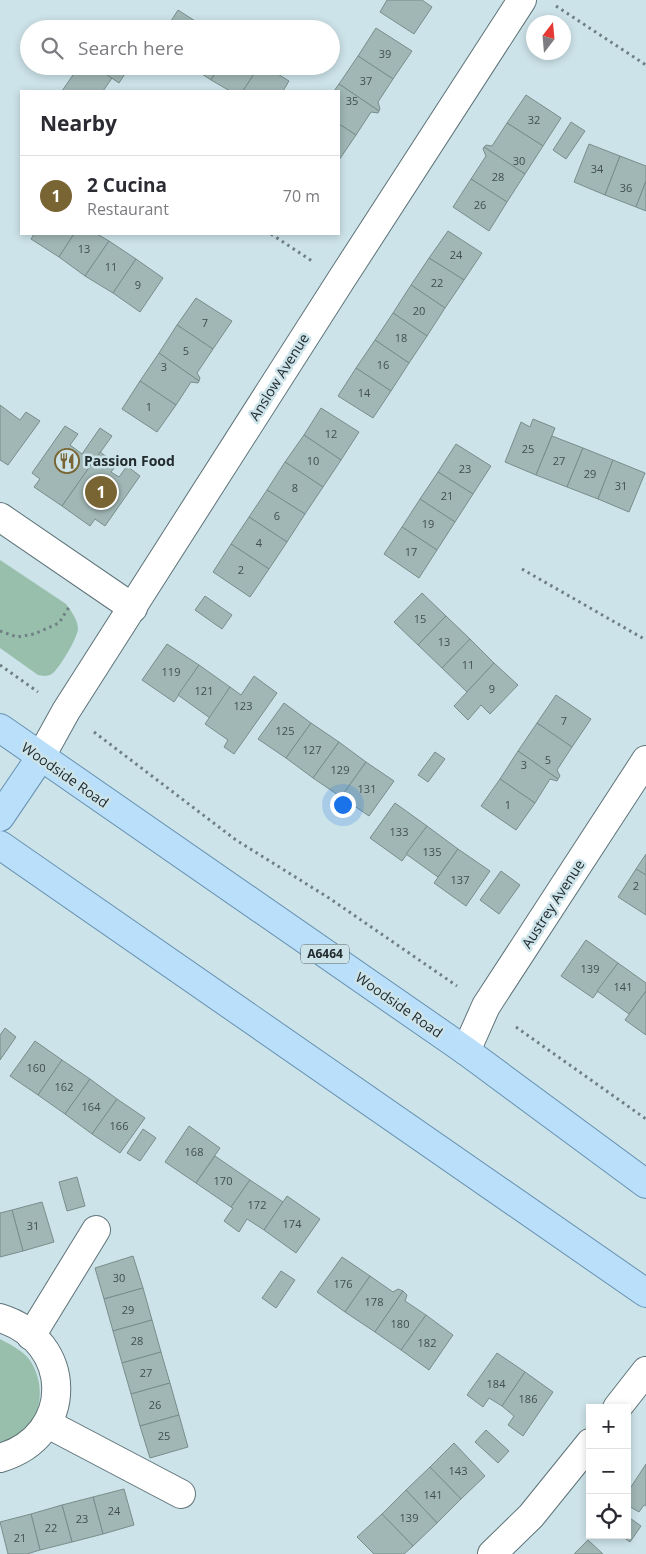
<!DOCTYPE html>
<meta charset="utf-8">
<style>
body{margin:0;font-family:"Open Sans",sans-serif;background:#f2f2f3;color:#2b2b33}
.controls{position:absolute;right:15px;bottom:15px;display:grid;overflow:hidden;border-radius:0px;box-shadow:0 2px 8px #0003}
.controls button{width:45px;height:45px;display:grid;place-items:center;padding:0;border:0;border-bottom:1px solid #e1e1e2;background:#fff;color:#2b2b33;font:25px sans-serif}
.compass{position:absolute;left:526px;top:15px;width:45px;height:45px;border-radius:50%;background:#fff;box-shadow:0 2px 8px #0003;rotate:16deg}
.you{position:absolute;left:342px;top:804px;width:18px;height:18px;margin:-12px;border:4px solid #fff;border-radius:50%;background:#1a73e8;box-shadow:0 0 0 8px #1a73e833}
.badge{display:grid;place-items:center;width:32px;height:32px;border-radius:50%;background:#796433;color:#fff;font-size:16px;font-weight:700}
.pin{position:absolute;translate:-50% -50%;border:2px solid #fff;box-shadow:0 1px 5px #0006}
.list{margin:0;padding:0;list-style:none}
h2{display:flex;justify-content:space-between;align-items:center;height:65px;margin:0;padding:0 20px;font-size:21px}
h2 small{font-size:16px;font-weight:400;color:#7c7c81}
.list li{display:grid;grid-template-columns:32px 1fr auto;gap:15px;align-items:center;box-sizing:border-box;height:80px;padding:0 20px;border-top:1px solid #e1e1e2}
.list b{display:block;font-size:19px;white-space:nowrap}
.list p{margin:0;font-size:16px;white-space:nowrap;color:#7c7c81}
.list em{font-size:16px;font-style:normal;color:#7c7c81}
.icon{flex:none;width:28px;height:28px;fill:none;stroke:currentColor;stroke-width:2;stroke-linecap:round;stroke-linejoin:round}
.map{position:relative;flex:none;width:646px;height:1554px;overflow:hidden}
.search{position:absolute;background:#fff;box-shadow:0 2px 8px #0003;left:20px;top:20px;width:320px;height:55px;display:flex;align-items:center;gap:12px;box-sizing:border-box;padding:0 18px;border-radius:28px;color:#7c7c81;font-size:19px}
.panel{position:absolute;background:#fff;box-shadow:0 2px 8px #0003;left:20px;top:90px;width:320px;height:145px;border-radius:0px}
.map>svg:first-child{display:block}
</style>
<div class="map">
<svg width="646" height="1554" viewBox="0 0 646 1554">
<rect width="100%" height="100%" fill="#cce3e9"/>
<!-- green -->
<g fill="#98bfac">
<path d="M0,560L66,604C71,611 78,620 78,629C77,639 60,667 53,673C48,677 43,676 38,675L0,648Z"/>
<path d="M0,1339C11,1345 24,1351 31,1362C44,1383 43,1411 26,1430C20,1437 8,1441 0,1446Z"/>
</g>
<!-- building -->
<g fill="#a0b7b5" stroke="#778e8c">
<path d="M387,0H422L432,7L414,34L380,12Z"/>
<path d="M178,10L206,28L205,29H166Z"/>
<path d="M376,28L412,51L393,79L358,56Z"/>
<path d="M358,56L393,79L378,102L380,109L379,111L339,84Z"/>
<path d="M79,66H94L112,78L103,91H62Z"/>
<path d="M94,66H130L119,83Z"/>
<path d="M190,66H220L211,80Z"/>
<path d="M220,66H259L243,91H230L211,80Z"/>
<path d="M259,66H265L289,81L283,91H243Z"/>
<path d="M339,84L379,111L378,113L371,112L356,135L339,124V91H334Z"/>
<path d="M526,95L561,118L543,146L507,123Z"/>
<path d="M571,122L585,131L566,159L553,150Z"/>
<path d="M507,123L543,146L525,174L484,147L486,145L492,146Z"/>
<path d="M339,124L356,135L339,160Z"/>
<path d="M589,144L620,156L605,195L574,182Z"/>
<path d="M484,147L525,174L507,202L471,179L486,156L483,149Z"/>
<path d="M620,156L646,166V181L636,207L605,195Z"/>
<path d="M471,179L507,202L489,231L453,207Z"/>
<path d="M646,181V211L636,207Z"/>
<path d="M448,231L482,253L464,280L429,258Z"/>
<path d="M34,234H74L59,257L31,239Z"/>
<path d="M74,234H97L109,241L85,276L59,257Z"/>
<path d="M109,241L136,259L113,293L85,276Z"/>
<path d="M429,258L464,280L445,308L411,285Z"/>
<path d="M136,259L163,278L140,312L113,293Z"/>
<path d="M411,285L445,308L427,336L393,313Z"/>
<path d="M196,298L232,321L213,349L177,325Z"/>
<path d="M393,313L427,336L409,363L375,340Z"/>
<path d="M177,325L213,349L197,373L200,378L199,381L159,353Z"/>
<path d="M375,340L409,363L391,391L356,368Z"/>
<path d="M159,353L199,381L198,383L191,382L176,405L140,381Z"/>
<path d="M356,368L391,391L373,418L338,396Z"/>
<path d="M140,381L176,405L157,432L122,409Z"/>
<path d="M0,405L20,420L26,412L40,421L8,465L0,460Z"/>
<path d="M321,408L359,432L341,460L304,435Z"/>
<path d="M533,419L555,428L536,475L505,462L521,422L530,427Z"/>
<path d="M65,426L78,434L70,445L82,454L100,428L112,436L62,506L34,487L40,479L32,473Z"/>
<path d="M304,435L341,460L323,487L285,462Z"/>
<path d="M552,436L583,448L567,487L536,475Z"/>
<path d="M456,444L491,466L473,494L438,472Z"/>
<path d="M583,448L613,460L598,499L567,487Z"/>
<path d="M100,452L117,464L111,472L119,477L127,466L140,476L105,526L95,519L90,526L62,506Z"/>
<path d="M613,460L645,473L629,512L598,499Z"/>
<path d="M285,462L323,487L305,514L267,490Z"/>
<path d="M438,472L473,494L455,522L420,499Z"/>
<path d="M267,490L305,514L287,542L249,517Z"/>
<path d="M420,499L455,522L437,550L402,527Z"/>
<path d="M249,517L287,542L269,569L231,544Z"/>
<path d="M402,527L437,550L419,578L384,554Z"/>
<path d="M231,544L269,569L250,597L213,572Z"/>
<path d="M422,593L446,616L418,645L394,622Z"/>
<path d="M205,596L232,615L222,629L195,610Z"/>
<path d="M446,616L470,639L442,668L418,645Z"/>
<path d="M470,639L494,663L467,692L442,668Z"/>
<path d="M167,644L199,665L174,702L142,680Z"/>
<path d="M494,663L518,685L490,714L481,705L468,720L454,706Z"/>
<path d="M199,665L230,687L210,718L178,695Z"/>
<path d="M254,676L277,693L234,754L224,747L228,740L205,724L230,687L241,695Z"/>
<path d="M556,695L591,719L572,747L537,723Z"/>
<path d="M284,703L311,723L286,758L258,739Z"/>
<path d="M311,723L339,742L313,778L286,758Z"/>
<path d="M537,723L572,747L557,770L560,776L558,779L518,751Z"/>
<path d="M339,742L366,762L341,797L313,778Z"/>
<path d="M518,751L558,779L557,781L550,779L535,803L500,779Z"/>
<path d="M435,752L445,759L428,782L418,775Z"/>
<path d="M366,762L394,781L369,816L341,797Z"/>
<path d="M500,779L535,803L516,830L481,806Z"/>
<path d="M395,803L427,826L402,861L370,838Z"/>
<path d="M427,826L458,849L438,877L406,854Z"/>
<path d="M458,849L490,871L466,906L434,883Z"/>
<path d="M646,854V875L636,869Z"/>
<path d="M636,869L646,875V915L618,897Z"/>
<path d="M501,871L520,885L499,914L480,900Z"/>
<path d="M586,940L618,963L593,998L561,976Z"/>
<path d="M618,963L646,983V991L629,1014L597,991Z"/>
<path d="M646,991V1035L625,1020Z"/>
<path d="M5,1028L16,1037L0,1060V1035Z"/>
<path d="M35,1041L62,1060L38,1095L10,1076Z"/>
<path d="M62,1060L90,1079L65,1114L38,1095Z"/>
<path d="M90,1079L117,1099L92,1134L65,1114Z"/>
<path d="M117,1099L145,1118L120,1153L92,1134Z"/>
<path d="M189,1126L220,1148L196,1183L165,1162Z"/>
<path d="M143,1129L156,1138L140,1161L127,1153Z"/>
<path d="M215,1156L250,1180L231,1207L196,1183Z"/>
<path d="M77,1177L85,1206L67,1211L59,1182Z"/>
<path d="M250,1180L283,1202L264,1230L247,1219L239,1232L224,1221L233,1208L231,1207Z"/>
<path d="M287,1196L320,1219L296,1253L264,1230Z"/>
<path d="M42,1202L54,1242L23,1251L12,1210Z"/>
<path d="M12,1210L23,1251L0,1257V1213Z"/>
<path d="M133,1256L143,1288L104,1299L95,1268Z"/>
<path d="M342,1257L370,1276L345,1312L317,1292Z"/>
<path d="M281,1271L295,1280L276,1308L262,1298Z"/>
<path d="M370,1276L393,1292L398,1289L403,1291L375,1332L345,1312Z"/>
<path d="M143,1288L152,1320L113,1331L104,1299Z"/>
<path d="M403,1291L407,1295L405,1301L426,1315L401,1350L375,1332Z"/>
<path d="M426,1315L453,1335L429,1370L401,1350Z"/>
<path d="M152,1320L161,1352L122,1363L113,1331Z"/>
<path d="M161,1352L170,1383L131,1394L122,1363Z"/>
<path d="M497,1353L525,1372L502,1406L489,1398L483,1407L467,1395Z"/>
<path d="M525,1372L553,1392L523,1436L508,1425L514,1416L502,1406Z"/>
<path d="M170,1383L179,1415L140,1426L131,1394Z"/>
<path d="M179,1415L188,1447L150,1458L140,1426Z"/>
<path d="M486,1430L509,1451L498,1463L475,1442Z"/>
<path d="M454,1443L485,1476L461,1499L430,1467Z"/>
<path d="M646,1464V1506L644,1505L639,1512L627,1505V1493Z"/>
<path d="M430,1467L461,1499L437,1523L406,1490Z"/>
<path d="M124,1489L134,1525L103,1534L93,1497Z"/>
<path d="M406,1490L437,1523L413,1546L382,1514Z"/>
<path d="M93,1497L103,1534L72,1542L62,1505Z"/>
<path d="M62,1505L72,1542L40,1550L31,1514Z"/>
<path d="M31,1514L40,1550L27,1554H8L0,1522Z"/>
<path d="M382,1514L413,1546L404,1554H374L357,1537Z"/>
<path d="M627,1516L641,1526L630,1542L620,1535H627Z"/>
<path d="M588,1540L603,1554H574Z"/>
</g>
<g fill="none" stroke-linecap="round" stroke-linejoin="round">
<defs>
<g id="minor">
<path d="M0,517L133,608"/>
<path d="M40,758L66,711L341,280L522,0"/>
<path d="M466,1051L486,1006L646,760"/>
<path d="M0,1318C74,1341 76,1436 0,1458"/>
<path d="M31,1336L96,1230"/>
<path d="M617,1408L646,1371"/>
<path d="M48,1424L181,1494"/>
<path d="M492,1554L531,1516L590,1443"/>
</g>
<g id="major">
<path d="M0,728L466,1051L646,1184"/>
<path d="M0,817L40,758"/>
<path d="M0,845L646,1293"/>
</g>
</defs>
<!-- minor casing -->
<use href="#minor" stroke="#5e7378" stroke-width="30"/>
<!-- major casing -->
<use href="#major" stroke="#6792b1" stroke-width="30"/>
<!-- path -->
<g stroke="#6f7f83" stroke-width="3" stroke-dasharray="2.5 4" stroke-linecap="butt">
<path d="M556,6L646,65"/>
<path d="M271,234L312,261"/>
<path d="M522,569L646,640"/>
<path d="M0,631L17,637L34,634L59,623L69,607"/>
<path d="M0,665L38,692"/>
<path d="M94,732L236,840L329,898L457,986"/>
<path d="M516,1027L646,1119"/>
</g>
<!-- minor -->
<use href="#minor" stroke="#fff" stroke-width="28"/>
<!-- major -->
<use href="#major" stroke="#badffa" stroke-width="28"/>
</g>
<!-- icons -->
<defs>
<symbol id="restaurant-ring" viewBox="-11 -11 22 22"><circle r="9.5" fill="#cce3e9" stroke="#796433" stroke-width="1.5"/><path d="M-5-6h1v4h1v-4h1v4h1v-4h1v5L-1.5 .5V6h-2V.5L-5-1ZM5-6V6H3V1.5H1.5Q1.5-4 5-6Z" fill="#796433"/></symbol>
</defs>
<g fill-rule="evenodd">
<use href="#restaurant-ring" x="53" y="447" width="28" height="28"/>
</g>
<g text-anchor="middle" stroke-width="5" stroke-linejoin="round" paint-order="stroke">
<!-- number labels -->
<g font-size="11" fill="#424e50">
<text x="385" y="58">39</text>
<text x="366" y="85">37</text>
<text x="352" y="105">35</text>
<text x="534" y="124">32</text>
<text x="519" y="165">30</text>
<text x="597" y="173">34</text>
<text x="498" y="181">28</text>
<text x="626" y="192">36</text>
<text x="480" y="209">26</text>
<text x="84" y="253">13</text>
<text x="456" y="259">24</text>
<text x="111" y="271">11</text>
<text x="437" y="287">22</text>
<text x="138" y="289">9</text>
<text x="419" y="315">20</text>
<text x="205" y="327">7</text>
<text x="401" y="342">18</text>
<text x="186" y="355">5</text>
<text x="383" y="369">16</text>
<text x="164" y="371">3</text>
<text x="364" y="397">14</text>
<text x="149" y="411">1</text>
<text x="331" y="438">12</text>
<text x="528" y="453">25</text>
<text x="313" y="465">10</text>
<text x="559" y="465">27</text>
<text x="465" y="473">23</text>
<text x="590" y="478">29</text>
<text x="621" y="490">31</text>
<text x="295" y="492">8</text>
<text x="447" y="500">21</text>
<text x="277" y="520">6</text>
<text x="428" y="528">19</text>
<text x="259" y="547">4</text>
<text x="411" y="556">17</text>
<text x="241" y="574">2</text>
<text x="420" y="623">15</text>
<text x="444" y="646">13</text>
<text x="468" y="669">11</text>
<text x="171" y="676">119</text>
<text x="492" y="693">9</text>
<text x="204" y="695">121</text>
<text x="243" y="710">123</text>
<text x="564" y="725">7</text>
<text x="285" y="735">125</text>
<text x="312" y="754">127</text>
<text x="548" y="764">5</text>
<text x="524" y="769">3</text>
<text x="340" y="774">129</text>
<text x="367" y="793">131</text>
<text x="508" y="809">1</text>
<text x="399" y="836">133</text>
<text x="432" y="856">135</text>
<text x="460" y="884">137</text>
<text x="636" y="890">2</text>
<text x="590" y="973">139</text>
<text x="623" y="991">141</text>
<text x="36" y="1072">160</text>
<text x="64" y="1091">162</text>
<text x="91" y="1111">164</text>
<text x="119" y="1130">166</text>
<text x="194" y="1156">168</text>
<text x="223" y="1185">170</text>
<text x="257" y="1209">172</text>
<text x="292" y="1228">174</text>
<text x="33" y="1230">31</text>
<text x="119" y="1282">30</text>
<text x="343" y="1288">176</text>
<text x="374" y="1306">178</text>
<text x="128" y="1314">29</text>
<text x="400" y="1328">180</text>
<text x="137" y="1345">28</text>
<text x="427" y="1347">182</text>
<text x="146" y="1377">27</text>
<text x="496" y="1388">184</text>
<text x="528" y="1403">186</text>
<text x="155" y="1409">26</text>
<text x="164" y="1440">25</text>
<text x="458" y="1475">143</text>
<text x="433" y="1499">141</text>
<text x="114" y="1515">24</text>
<text x="409" y="1522">139</text>
<text x="82" y="1523">23</text>
<text x="51" y="1532">22</text>
<text x="20" y="1542">21</text>
</g>
<!-- shield labels -->
<rect fill="#cce3e9" stroke="#556266" stroke-width="1" x="301" y="944.5" width="48" height="19" rx="4"/>
<g font-size="12" font-weight="bold" fill="#222b2e">
<text x="325" y="958">A6464</text>
</g>
<!-- street labels -->
<g font-size="14" fill="#222b2e" stroke="#cce3e9">
<text transform="translate(279 377) rotate(-58)" y="5">Anslow Avenue</text>
<text transform="translate(65 775) rotate(35)" y="5">Woodside Road</text>
<text transform="translate(553 904) rotate(-57)" y="5">Austrey Avenue</text>
<text transform="translate(399 1005) rotate(35)" y="5">Woodside Road</text>
</g>
<!-- poi labels -->
<g font-size="14" font-weight="bold" fill="#222b2e" stroke="#cce3e9" text-anchor="start">
<text x="84" y="466">Passion Food</text>
</g>
</g>
</svg>
<div class="controls">
<button>+</button>
<button>−</button>
<button><svg class="icon" aria-label="locate" viewBox="0 0 24 24"><circle cx="12" cy="12" r="6"/><path d="M12 2v4M12 18v4M2 12h4M18 12h4"/></svg></button>
</div>
<svg class="compass" viewBox="-18 -18 36 36"><path d="M0-13l5 13h-10z" fill="#e53935"/><path d="M0 13l5-13h-10z" fill="#7c7c81"/></svg>
<div class="you"></div>
<div class="pin badge" style="left:101px;top:492px">1</div>
<div class="search"><svg class="icon" aria-label="search" viewBox="0 0 24 24"><circle cx="10" cy="10" r="6"/><path d="M15 15l6 6"/></svg>Search here</div>
<section class="panel">
<h2>Nearby<small></small></h2>
<ul class="list">
<li><span class="badge">1</span><div><b>2 Cucina</b><p>Restaurant</p></div><em>70 m</em></li>
</ul>
</section>
</div>
